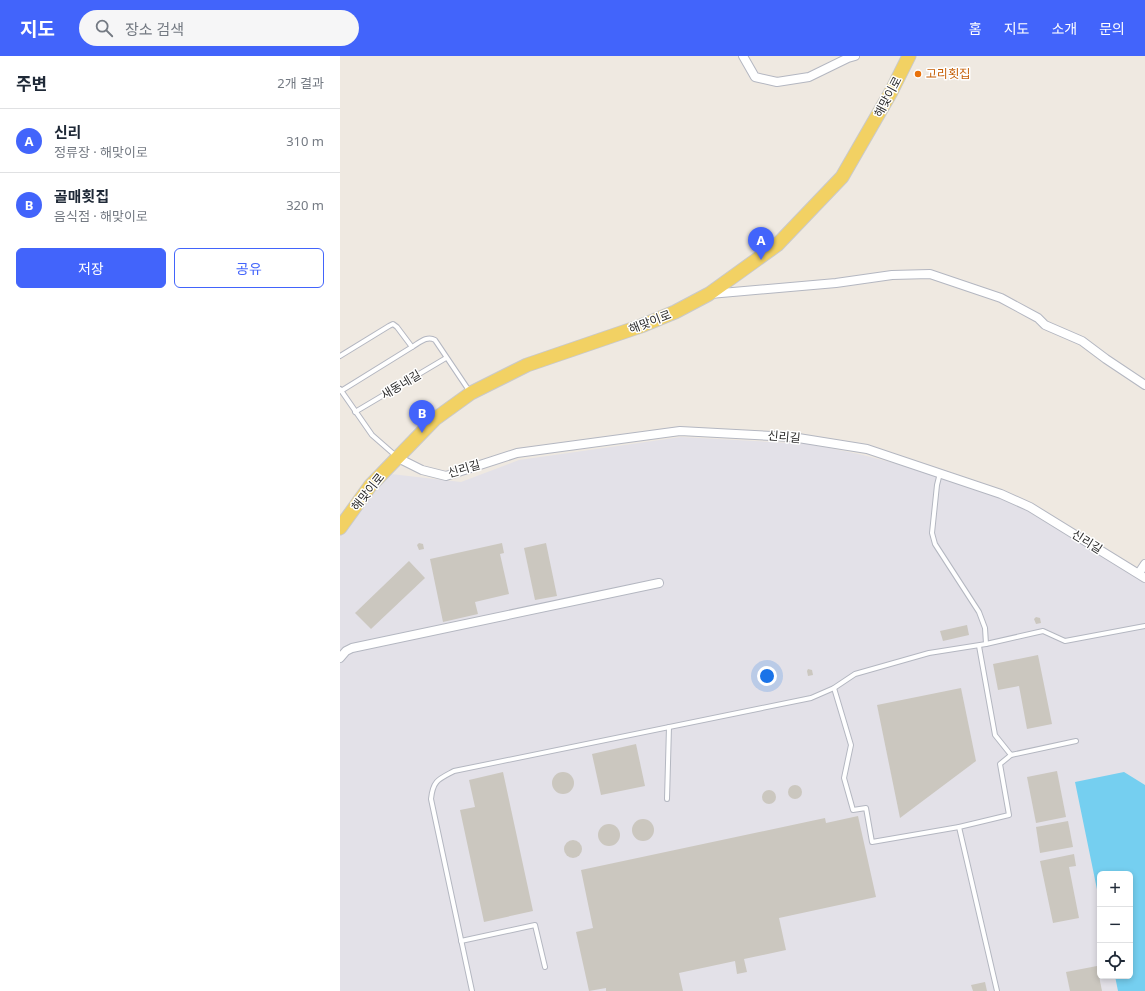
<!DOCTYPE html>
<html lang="ko">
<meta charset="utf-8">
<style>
body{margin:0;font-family:"Noto Sans","Noto Sans KR",sans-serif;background:#f6f6f7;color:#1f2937}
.controls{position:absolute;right:12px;bottom:12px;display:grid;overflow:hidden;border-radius:6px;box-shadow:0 2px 6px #0003}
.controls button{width:36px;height:36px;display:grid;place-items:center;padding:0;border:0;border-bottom:1px solid #e0e1e3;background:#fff;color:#1f2937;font:20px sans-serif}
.you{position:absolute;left:427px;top:620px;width:14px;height:14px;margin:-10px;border:3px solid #fff;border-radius:50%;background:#1a73e8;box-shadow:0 0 0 6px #1a73e833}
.badge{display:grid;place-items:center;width:26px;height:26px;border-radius:50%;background:#4264fb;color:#fff;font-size:13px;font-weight:700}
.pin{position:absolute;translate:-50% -33px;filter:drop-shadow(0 1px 2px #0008)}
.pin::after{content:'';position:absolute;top:21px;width:14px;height:12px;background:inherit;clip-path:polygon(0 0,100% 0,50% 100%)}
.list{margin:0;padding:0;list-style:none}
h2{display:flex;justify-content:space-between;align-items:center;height:52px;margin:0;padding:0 16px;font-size:17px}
h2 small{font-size:13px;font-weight:400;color:#747a83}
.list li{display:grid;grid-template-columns:26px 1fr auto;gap:12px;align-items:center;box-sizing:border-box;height:64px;padding:0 16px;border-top:1px solid #e0e1e3}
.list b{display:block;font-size:15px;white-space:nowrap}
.list p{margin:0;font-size:13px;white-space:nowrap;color:#747a83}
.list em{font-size:13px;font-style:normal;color:#747a83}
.actions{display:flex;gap:8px;padding:12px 16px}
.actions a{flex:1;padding:9px 0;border:1px solid #4264fb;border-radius:6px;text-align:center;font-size:14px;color:#4264fb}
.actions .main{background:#4264fb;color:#fff}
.icon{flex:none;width:22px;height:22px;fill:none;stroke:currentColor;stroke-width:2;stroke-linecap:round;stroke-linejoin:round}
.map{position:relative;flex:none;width:805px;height:935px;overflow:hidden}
header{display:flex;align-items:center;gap:24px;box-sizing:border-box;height:56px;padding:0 20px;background:#4264fb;color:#fff}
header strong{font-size:19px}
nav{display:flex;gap:22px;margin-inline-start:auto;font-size:14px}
.search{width:280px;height:36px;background:#f6f6f7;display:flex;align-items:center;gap:10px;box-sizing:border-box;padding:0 14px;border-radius:22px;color:#747a83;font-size:15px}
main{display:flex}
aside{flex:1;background:#fff}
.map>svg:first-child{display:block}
</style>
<header>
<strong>지도</strong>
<div class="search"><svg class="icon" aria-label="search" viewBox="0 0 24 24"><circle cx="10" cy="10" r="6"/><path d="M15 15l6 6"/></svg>장소 검색</div>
<nav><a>홈</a><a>지도</a><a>소개</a><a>문의</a></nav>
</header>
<main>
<aside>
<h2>주변<small>2개 결과</small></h2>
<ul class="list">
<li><span class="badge">A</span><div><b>신리</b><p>정류장 · 해맞이로</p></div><em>310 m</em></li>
<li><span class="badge">B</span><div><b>골매횟집</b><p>음식점 · 해맞이로</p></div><em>320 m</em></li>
</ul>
<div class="actions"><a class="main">저장</a><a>공유</a></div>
</aside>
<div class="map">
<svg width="805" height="935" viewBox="0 0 805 935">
<rect width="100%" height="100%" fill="#efe9e1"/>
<!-- industrial -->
<path fill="#e3e1e8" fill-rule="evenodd" d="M341,381L470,388L523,399L599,419L685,448L805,525V935H0V472L42,417L121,426L179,404ZM760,818H790V920H760Z"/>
<!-- water -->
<path fill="#75cff0" d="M784,716L805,729V935H778L775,920H790V818H760V848L735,726Z"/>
<!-- building -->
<g fill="#cbc7bf">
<path d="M79,487L83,488L84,493L79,494L77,489Z"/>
<path d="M162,487L164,497L160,498L169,538L135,546L138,558L103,566L90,503Z"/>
<path d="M206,487L217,540L195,544L184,492Z"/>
<path d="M69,505L85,522L31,573L15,557Z"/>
<path d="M696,561L700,562L701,567L696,568L694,563Z"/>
<path d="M627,569L629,579L603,585L600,575Z"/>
<path d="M698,599L712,668L687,673L679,630L658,634L653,608Z"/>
<path d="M468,613L472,614L473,619L468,620L467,615Z"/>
<path d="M621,632L636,705L560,762L537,649Z"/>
<path d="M296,688L305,730L261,739L252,698Z"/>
<path d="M717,715L726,761L696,767L687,721Z"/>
<circle cx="223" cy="727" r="11"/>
<path d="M163,716L193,855L144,866L120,754L135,751L129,724Z"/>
<circle cx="455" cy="736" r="7"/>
<circle cx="429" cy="741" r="7"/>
<path d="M518,760L536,841L439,862L446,894L404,903L407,916L397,918L395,905L339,917L343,935H266V932L249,935L236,876L253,872L241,814L485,762L486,767Z"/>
<circle cx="303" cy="774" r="11"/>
<path d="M728,765L733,791L700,797L696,771Z"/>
<circle cx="269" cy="779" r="11"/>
<circle cx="233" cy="793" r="9"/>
<path d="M734,798L736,810L729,811L739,862L713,867L700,805Z"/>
<path d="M757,910L762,935H730L726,916Z"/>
<path d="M645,926L647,935H633L631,929Z"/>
</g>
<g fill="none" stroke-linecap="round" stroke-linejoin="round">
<defs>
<g id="service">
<path d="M0,300L49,270L53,268L57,271L72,291C79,287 87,279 95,284L130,336"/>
<path d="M0,333L32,379L56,400"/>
<path d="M1,335L72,291"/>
<path d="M15,356L106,302"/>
<path d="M600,417L597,429L592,477L595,488L639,556L645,572L646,588"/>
<path d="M639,590L655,679L671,699L736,685"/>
<path d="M494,632L511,689L504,722L513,754L526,752L532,786L619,771L669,759L660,708L671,699"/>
<path d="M327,743L329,671"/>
<path d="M619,771L657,935"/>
<path d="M121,885L195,869L205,911"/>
<path d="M132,935L91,743C93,724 99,723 114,715L471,642L494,632L515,618L589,597L646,588L703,575L725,585L805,570"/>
</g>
<g id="minor">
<path d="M403,0L415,21L437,26L469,21L508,2L515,0"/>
<path d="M370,238L496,227L552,219L590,218L661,242L698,262L705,269L742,285L766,303L805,329"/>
<path d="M58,402L82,414L106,420L177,397L340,375L452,381L527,393L661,438L690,451L805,522"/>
<path d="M799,517L805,508"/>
<path d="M0,602L6,595L12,592L319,527"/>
</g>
<path id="primary" d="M0,472L30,430L95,363L131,337L187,309L301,270L335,256L369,238L437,189L502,121L551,36L569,0"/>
</defs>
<!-- service casing -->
<use href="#service" stroke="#b4b7c1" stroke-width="6"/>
<!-- minor casing -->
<use href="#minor" stroke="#b4b7c1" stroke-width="10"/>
<!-- primary casing -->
<use href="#primary" stroke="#c9c9c9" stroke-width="15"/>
<!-- service -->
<use href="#service" stroke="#fff" stroke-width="4"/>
<!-- minor -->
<use href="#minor" stroke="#fff" stroke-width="8"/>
<!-- primary -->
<use href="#primary" stroke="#f2d163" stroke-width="13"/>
</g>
<!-- markers -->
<circle fill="#e8710a" stroke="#fff" stroke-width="1.5" cx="578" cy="18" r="4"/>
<g text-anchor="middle" stroke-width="3" stroke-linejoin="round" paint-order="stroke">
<!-- food labels -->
<g font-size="12" fill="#c56008" stroke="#fff" text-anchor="start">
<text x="586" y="22">고리횟집</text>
</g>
<!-- street labels -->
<g font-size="12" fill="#2e2e2e" stroke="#fff">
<text transform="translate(548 41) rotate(-62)" y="4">해맞이로</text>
<text transform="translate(310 266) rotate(-21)" y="4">해맞이로</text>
<text transform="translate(61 329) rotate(-31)" y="4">새동네길</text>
<text transform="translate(444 381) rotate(5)" y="4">신리길</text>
<text transform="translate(124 413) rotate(-16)" y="4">신리길</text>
<text transform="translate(28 436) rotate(-51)" y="4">해맞이로</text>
<text transform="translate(747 486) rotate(32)" y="4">신리길</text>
</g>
</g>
</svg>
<div class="controls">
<button>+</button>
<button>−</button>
<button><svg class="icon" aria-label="locate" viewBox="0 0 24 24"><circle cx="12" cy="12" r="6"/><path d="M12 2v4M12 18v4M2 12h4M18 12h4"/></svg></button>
</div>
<div class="you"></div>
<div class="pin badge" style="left:421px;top:204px">A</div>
<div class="pin badge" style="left:82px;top:377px">B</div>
</div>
</main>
